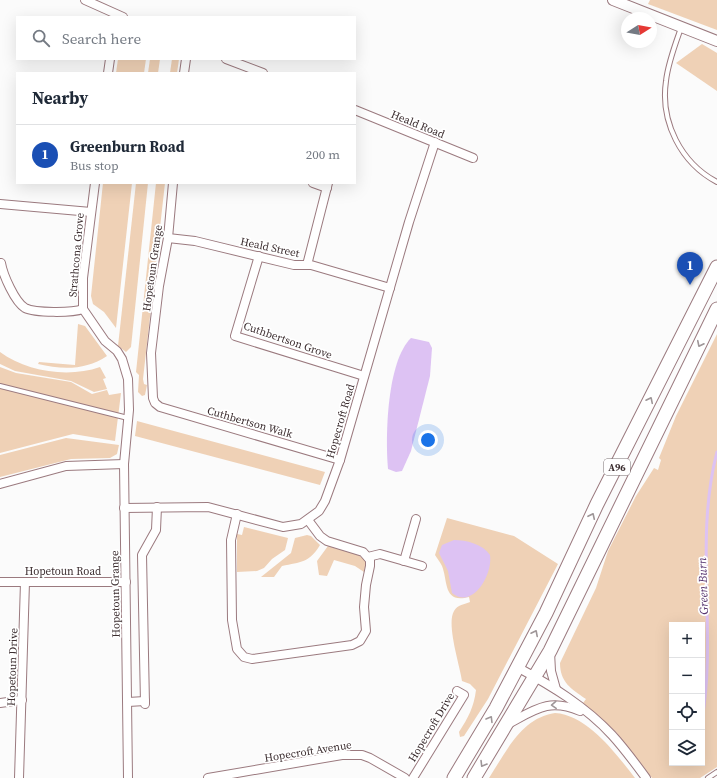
<!DOCTYPE html>
<meta charset="utf-8">
<style>
body{margin:0;font-family:"Source Serif 4",serif;background:#f2f2f3;color:#1f2937}
.controls{position:absolute;right:12px;bottom:12px;display:grid;overflow:hidden;border-radius:0px;box-shadow:0 4px 16px #0002}
.controls button{width:36px;height:36px;display:grid;place-items:center;padding:0;border:0;border-bottom:1px solid #e0e1e3;background:#fff;color:#1f2937;font:20px sans-serif}
.compass{position:absolute;left:621px;top:12px;width:36px;height:36px;border-radius:50%;background:#fff;box-shadow:0 4px 16px #0002;rotate:79deg}
.you{position:absolute;left:428px;top:440px;width:14px;height:14px;margin:-10px;border:3px solid #fff;border-radius:50%;background:#1a73e8;box-shadow:0 0 0 6px #1a73e833}
.badge{display:grid;place-items:center;width:26px;height:26px;border-radius:50%;background:#226c3a;color:#fff;font-size:13px;font-weight:700}
.pin{position:absolute;translate:-50% -33px;filter:drop-shadow(0 1px 2px #0008)}
.pin::after{content:'';position:absolute;top:21px;width:14px;height:12px;background:inherit;clip-path:polygon(0 0,100% 0,50% 100%)}
.list{margin:0;padding:0;list-style:none}
h2{display:flex;justify-content:space-between;align-items:center;height:52px;margin:0;padding:0 16px;font-size:17px}
h2 small{font-size:13px;font-weight:400;color:#747a83}
.list li{display:grid;grid-template-columns:26px 1fr auto;gap:12px;align-items:center;box-sizing:border-box;height:60px;padding:0 16px;border-top:1px solid #e0e1e3}
.list b{display:block;font-size:15px;white-space:nowrap}
.list p{margin:0;font-size:13px;white-space:nowrap;color:#747a83}
.list em{font-size:13px;font-style:normal;color:#747a83}
.icon{flex:none;width:22px;height:22px;fill:none;stroke:currentColor;stroke-width:2;stroke-linecap:round;stroke-linejoin:round}
.map{position:relative;flex:none;width:717px;height:778px;overflow:hidden}
.search{position:absolute;background:#fff;box-shadow:0 4px 16px #0002;left:16px;top:16px;width:340px;height:44px;display:flex;align-items:center;gap:10px;box-sizing:border-box;padding:0 14px;border-radius:0px;color:#747a83;font-size:15px}
.panel{position:absolute;background:#fff;box-shadow:0 4px 16px #0002;left:16px;top:72px;width:340px;height:112px;border-radius:0px}
.map>svg:first-child{display:block}
</style>
<div class="map">
<svg width="717" height="778" viewBox="0 0 717 778">
<rect width="100%" height="100%" fill="#fbfbfb"/>
<!-- green -->
<g fill="#efd1b6" fill-rule="evenodd">
<path d="M650,0H717V30L648,4Z"/>
<path d="M702,44L717,53V91L676,63Z"/>
<path d="M118,59H146L144,73H116Z"/>
<path d="M150,59H160L158,73H148Z"/>
<path d="M172,59H179L177,73H170Z"/>
<path d="M103,183H132L116,328L104,312L93,304L91,296Z"/>
<path d="M136,183H148L131,347L126,352L118,346Z"/>
<path d="M156,183H165L143,379L144,384L147,385L145,395L142,396L138,392L139,375L136,372Z"/>
<path d="M78,324L85,326L107,356C86,370 63,370 38,364L39,362L75,365Z"/>
<path d="M717,334V767L700,778H652L616,732L583,703L586,699C571,689 560,682 560,663L596,588L608,551L636,496L654,468L658,470L661,460L659,458L676,416ZM672,625H702V763H672Z"/>
<path d="M0,352C27,372 69,378 100,367L106,378L103,379L107,389L94,392L71,381L15,371L0,364Z"/>
<path d="M0,367L16,373L71,382L92,394L107,390L109,395L121,393L115,441L73,434L0,453Z"/>
<path d="M137,421L325,472L320,485L135,436Z"/>
<path d="M66,438L119,445L117,454L110,458L71,459L0,477V455Z"/>
<path d="M447,518L514,536L558,564L488,699L464,736L460,737L459,732C468,718 474,707 476,690L470,684L462,681C460,666 446,624 454,611C457,605 465,604 470,602L469,597C443,604 448,581 442,566C440,562 437,558 435,555Z"/>
<path d="M244,527L288,538L285,550L272,559L264,568L257,571L237,572V534L242,535Z"/>
<path d="M307,535L311,536L320,545C309,563 301,562 282,566L274,577H261L291,553L295,538Z"/>
<path d="M328,546L359,555L366,562L364,572L355,566L334,560L327,576L319,575L317,561Z"/>
<path d="M555,713C588,715 617,755 635,778H489C506,752 521,718 555,713Z"/>
</g>
<!-- water -->
<g fill="#ddc2f3">
<path d="M411,338L429,342L432,348L430,376L411,451L402,471L396,472L388,469C385,436 387,361 411,338Z"/>
<path d="M454,540C466,540 483,544 490,555C493,574 473,610 452,593L448,571L439,553L442,545Z"/>
</g>
<g fill="none" stroke-linecap="round" stroke-linejoin="round">
<!-- stream -->
<path stroke="#ddc2f3" stroke-width="3" d="M702,720C717,634 694,539 717,452"/>
<defs>
<g id="service">
<path d="M681,28C675,45 668,63 666,81C660,122 681,163 717,182"/>
<path d="M0,386L128,418"/>
<path d="M708,778L717,772"/>
</g>
<g id="minor">
<path d="M85,0L123,17"/>
<path d="M226,59L263,73"/>
<path d="M108,73L110,59"/>
<path d="M184,73L186,59"/>
<path d="M355,110L473,158"/>
<path d="M95,183L83,278V309L105,341L117,351L122,359L128,379L129,410L124,464L128,778"/>
<path d="M173,183L168,238L159,286L151,353L153,398L155,403L160,407L340,460"/>
<path d="M313,183L327,188"/>
<path d="M0,204L91,212"/>
<path d="M168,238L195,241L294,265H311L390,288"/>
<path d="M259,256L235,336L364,376"/>
<path d="M1,263C3,275 15,302 25,308C35,313 72,313 83,309"/>
<path d="M307,265L328,183"/>
<path d="M0,484L66,466L124,464"/>
<path d="M124,508L208,507L283,527L301,524L319,511L325,501L340,460L409,222L435,142"/>
<path d="M237,514L231,540L232,620L237,649L244,657L252,659L352,645L360,641L366,631L364,607L366,585L370,566V560L363,552L327,541L320,536L308,520"/>
<path d="M368,557L380,554L422,566"/>
<path d="M404,561L416,519"/>
<path d="M0,582H126"/>
<path d="M550,652L551,671L556,689"/>
<path d="M517,667C552,686 585,706 612,735C624,748 635,763 646,778"/>
<path d="M128,702L145,701"/>
<path d="M0,703L22,700"/>
<path d="M145,704L142,555L156,530L157,507"/>
<path d="M508,724C536,709 549,698 580,711"/>
<path d="M19,778L25,582"/>
<path d="M208,778L342,755H362L370,758L405,778"/>
<path d="M413,778L464,695L457,691"/>
</g>
<path id="tertiary" d="M613,0L717,41"/>
<g id="primary">
<path d="M454,778L496,708L546,613L597,504L717,267"/>
<path d="M474,778L550,651L717,309"/>
</g>
</defs>
<!-- service casing -->
<use href="#service" stroke="#9b7a7f" stroke-width="6"/>
<!-- minor casing -->
<use href="#minor" stroke="#9b7a7f" stroke-width="10"/>
<!-- tertiary casing -->
<use href="#tertiary" stroke="#9b7a7f" stroke-width="12"/>
<!-- primary casing -->
<use href="#primary" stroke="#9b7a7f" stroke-width="15"/>
<!-- service -->
<use href="#service" stroke="#fff" stroke-width="4"/>
<!-- minor -->
<use href="#minor" stroke="#fff" stroke-width="8"/>
<!-- tertiary -->
<use href="#tertiary" stroke="#fff" stroke-width="10"/>
<!-- primary -->
<use href="#primary" stroke="#fff" stroke-width="13"/>
</g>
<!-- one-way arrows -->
<defs><path id="oneway-chevron" d="M-2-3.5L2.5 0L-2 3.5" fill="none" stroke-width="1.6" stroke-linecap="round" stroke-linejoin="round"/></defs>
<g stroke="#9e9698">
<use href="#oneway-chevron" transform="translate(700 344) rotate(116)"/>
<use href="#oneway-chevron" transform="translate(650 400) rotate(-64)"/>
<use href="#oneway-chevron" transform="translate(592 516) rotate(-65)"/>
<use href="#oneway-chevron" transform="translate(535 633) rotate(-63)"/>
<use href="#oneway-chevron" transform="translate(554 705) rotate(177)"/>
<use href="#oneway-chevron" transform="translate(490 719) rotate(-59)"/>
<use href="#oneway-chevron" transform="translate(483 764) rotate(121)"/>
</g>
<g text-anchor="middle" stroke-width="3.5" stroke-linejoin="round" paint-order="stroke">
<!-- shield labels -->
<rect fill="#fff" stroke="#766d6e" stroke-width="1" x="604" y="459" width="26" height="16" rx="3"/>
<g font-size="10" font-weight="bold" fill="#3c2e30">
<text x="617" y="471">A96</text>
</g>
<!-- street labels -->
<g font-size="11" fill="#3c2e30" stroke="#fff">
<text transform="translate(418 124) rotate(22)" y="4">Heald Road</text>
<text transform="translate(270 247) rotate(12)" y="4">Heald Street</text>
<text transform="translate(76 255) rotate(-85)" y="4">Strathcona Grove</text>
<text transform="translate(152 268) rotate(-82)" y="4">Hopetoun Grange</text>
<text transform="translate(288 340) rotate(19)" y="4">Cuthbertson Grove</text>
<text transform="translate(340 421) rotate(-74)" y="4">Hopecroft Road</text>
<text transform="translate(250 422) rotate(16)" y="4">Cuthbertson Walk</text>
<text x="63" y="575">Hopetoun Road</text>
<text transform="translate(115 594) rotate(-91)" y="4">Hopetoun Grange</text>
<text transform="translate(12 667) rotate(-88)" y="4">Hopetoun Drive</text>
<text transform="translate(431 727) rotate(-59)" y="4">Hopecroft Drive</text>
<text transform="translate(308 751) rotate(-9)" y="4">Hopecroft Avenue</text>
</g>
<!-- water labels -->
<g font-size="12" font-style="italic" fill="#583671" stroke="#fff">
<text transform="translate(703 586) rotate(-92)" y="4">Green Burn</text>
</g>
</g>
</svg>
<div class="controls">
<button>+</button>
<button>−</button>
<button><svg class="icon" aria-label="locate" viewBox="0 0 24 24"><circle cx="12" cy="12" r="6"/><path d="M12 2v4M12 18v4M2 12h4M18 12h4"/></svg></button>
<button><svg class="icon" aria-label="layers" viewBox="0 0 24 24"><path d="M12 4l9 5-9 5-9-5zM3 14l9 5 9-5"/></svg></button>
</div>
<svg class="compass" viewBox="-18 -18 36 36"><path d="M0-13l5 13h-10z" fill="#e53935"/><path d="M0 13l5-13h-10z" fill="#747a83"/></svg>
<div class="you"></div>
<div class="pin badge" style="left:690px;top:285px;background:#1a4fb4">1</div>
<div class="search"><svg class="icon" aria-label="search" viewBox="0 0 24 24"><circle cx="10" cy="10" r="6"/><path d="M15 15l6 6"/></svg>Search here</div>
<section class="panel">
<h2>Nearby<small></small></h2>
<ul class="list">
<li><span class="badge" style="background:#1a4fb4">1</span><div><b>Greenburn Road</b><p>Bus stop</p></div><em>200 m</em></li>
</ul>
</section>
</div>
